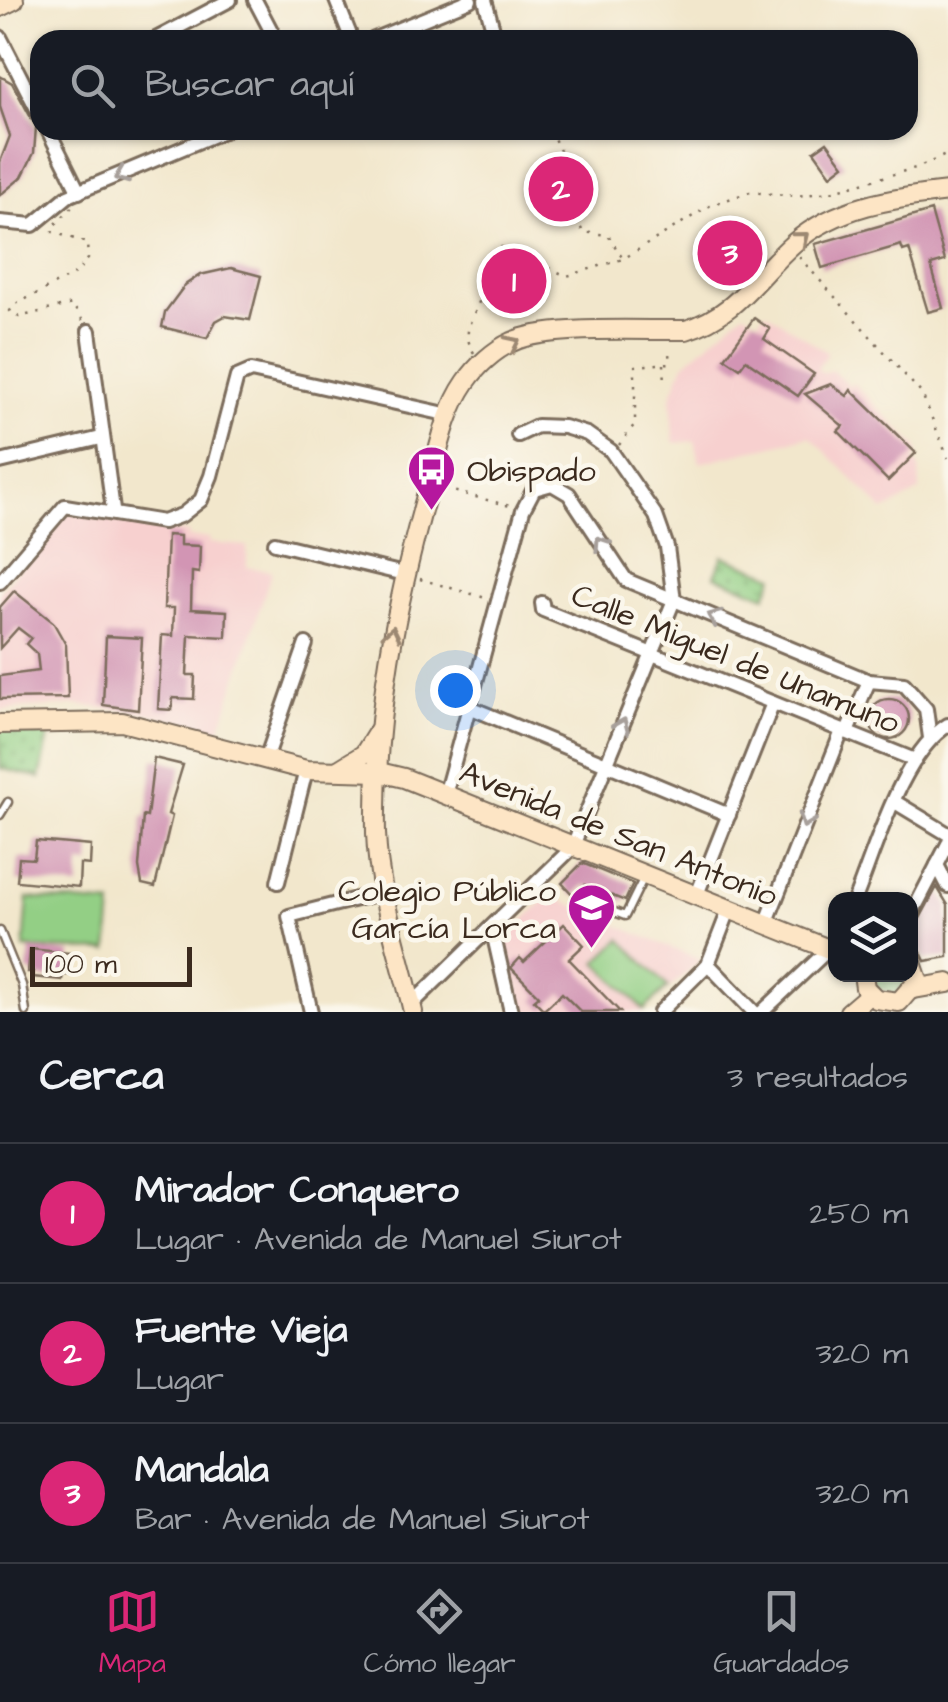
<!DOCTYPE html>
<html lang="es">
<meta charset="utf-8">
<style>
body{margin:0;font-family:"Architects Daughter",sans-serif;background:#242831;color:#f1f3f6}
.controls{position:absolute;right:30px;bottom:30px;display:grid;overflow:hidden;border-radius:20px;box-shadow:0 2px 8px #0004}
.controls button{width:90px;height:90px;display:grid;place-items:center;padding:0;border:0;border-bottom:2px solid #363941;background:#171b24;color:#f1f3f6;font:50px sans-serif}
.scale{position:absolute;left:30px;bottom:25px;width:162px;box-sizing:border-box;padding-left:10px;border:5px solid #3b2a1e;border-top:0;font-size:28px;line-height:35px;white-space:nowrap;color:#3b2a1e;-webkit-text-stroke:8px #fbf7ec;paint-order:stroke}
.you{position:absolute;left:455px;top:690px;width:35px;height:35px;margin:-25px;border:8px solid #fff;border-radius:50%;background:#1a73e8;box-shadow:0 0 0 15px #1a73e833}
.badge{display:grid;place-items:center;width:65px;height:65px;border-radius:50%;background:#db2777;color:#fff;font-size:32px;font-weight:700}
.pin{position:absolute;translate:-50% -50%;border:5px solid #fff;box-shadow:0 2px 10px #0006}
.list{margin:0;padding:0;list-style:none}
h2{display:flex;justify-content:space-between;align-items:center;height:130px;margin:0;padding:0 40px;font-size:42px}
h2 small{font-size:32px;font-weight:400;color:#9ea1a6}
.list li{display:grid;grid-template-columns:65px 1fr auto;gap:30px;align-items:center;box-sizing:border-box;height:140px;padding:0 40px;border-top:2px solid #363941}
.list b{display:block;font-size:38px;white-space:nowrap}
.list p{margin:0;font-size:32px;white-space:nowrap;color:#9ea1a6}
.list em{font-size:32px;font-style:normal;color:#9ea1a6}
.icon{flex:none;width:55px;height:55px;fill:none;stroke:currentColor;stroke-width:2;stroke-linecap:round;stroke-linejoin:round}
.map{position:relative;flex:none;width:948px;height:1012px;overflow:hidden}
.search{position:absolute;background:#171b24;box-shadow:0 2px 8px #0004;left:30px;right:30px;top:30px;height:110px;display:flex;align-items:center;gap:25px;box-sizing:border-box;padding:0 35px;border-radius:30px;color:#9ea1a6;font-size:38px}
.sheet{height:550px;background:#171b24}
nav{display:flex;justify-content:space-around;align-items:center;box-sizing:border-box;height:140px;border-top:2px solid #363941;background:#171b24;font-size:28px;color:#9ea1a6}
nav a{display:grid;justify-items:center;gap:5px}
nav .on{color:#db2777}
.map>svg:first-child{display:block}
</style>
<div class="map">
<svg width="948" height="1012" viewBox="0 0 948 1012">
<defs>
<pattern id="green-dots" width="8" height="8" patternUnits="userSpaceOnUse" patternTransform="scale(2.5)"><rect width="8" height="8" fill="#93cf85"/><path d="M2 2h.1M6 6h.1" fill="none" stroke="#79a86c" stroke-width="1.8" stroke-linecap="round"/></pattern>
</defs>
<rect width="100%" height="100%" fill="#fbf7ec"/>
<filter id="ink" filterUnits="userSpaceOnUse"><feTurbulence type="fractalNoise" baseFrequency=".01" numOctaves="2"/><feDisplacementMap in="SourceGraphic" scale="20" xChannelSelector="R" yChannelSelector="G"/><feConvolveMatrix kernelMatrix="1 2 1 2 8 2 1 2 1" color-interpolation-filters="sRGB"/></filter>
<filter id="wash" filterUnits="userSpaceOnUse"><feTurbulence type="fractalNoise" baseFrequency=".0048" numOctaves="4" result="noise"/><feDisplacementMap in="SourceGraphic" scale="40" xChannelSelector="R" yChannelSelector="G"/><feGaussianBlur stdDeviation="2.25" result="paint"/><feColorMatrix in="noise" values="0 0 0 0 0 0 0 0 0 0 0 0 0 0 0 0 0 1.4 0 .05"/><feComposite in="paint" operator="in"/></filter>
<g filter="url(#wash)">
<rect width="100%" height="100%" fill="#f2e7cc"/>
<!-- built -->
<g fill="#f7d0cf">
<path d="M765,311L828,353L817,369L824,374L831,370L850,386L853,383L916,446L918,454L913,460L919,466L920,491L884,511L810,436L700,463L695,441L674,443L671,397L684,364L744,312L758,321Z"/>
<path d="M73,511L188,533L189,538H210L209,543L247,546V567L272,571L219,732L145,713L76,705L0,710V592L65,514Z"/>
<path d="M550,895L633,932L701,960L643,1012H518L502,941Z"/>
</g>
<!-- green -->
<g fill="url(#green-dots)" stroke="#677c52" stroke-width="2.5">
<path d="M723,556L774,576L766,596L715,576Z"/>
<path d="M52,721L40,778L0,768V724Z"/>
<path d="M872,975H909L905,986L895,993L877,988Z"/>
</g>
<!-- pitch -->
<g fill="#93cf85" stroke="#677c52" stroke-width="2.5">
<path d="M28,898L112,905L108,951L24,948Z"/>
<path d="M621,939L668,987L644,1010L597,962Z"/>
</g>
<g id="blocks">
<!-- building -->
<g fill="#d295b4">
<path d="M0,76L12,83L36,127L34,153L22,177L0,195V162L10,136L0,107Z"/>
<path d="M827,142L844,165L831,175L814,151Z"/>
<path d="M931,211L945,261L931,265L943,308L928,312L909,249L903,251L901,245L822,268L815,244Z"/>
<path d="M231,268L261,276L250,320L225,316L216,321L207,338L162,327L165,312L185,285L200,275Z"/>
<path d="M754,318L770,329L764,339L814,374L798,396L746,360L740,368L725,358Z"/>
<path d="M831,384L847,396L851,390L916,453L888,481L838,431L843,426L805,394Z"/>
<path d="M167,535L180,536V545L200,546L199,573L192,572L191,609L227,611L226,637L189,635L187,675H195L194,699L173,698L172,710L158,709L162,635L173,636L174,608H164Z"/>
<path d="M14,591L53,622L66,645L68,698L0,699V676L39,671L37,654L26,644L31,638L18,628L0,648V607Z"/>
<path d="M106,636L142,638L138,710L103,705Z"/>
<circle cx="889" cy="719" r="20"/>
<path d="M154,758L183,765L168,814L172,816L155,887L142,884L139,867L143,816L147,817Z"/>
<path d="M36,841L91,846L90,865L80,864L79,887L17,881L19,858L34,859Z"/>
<path d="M582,863L633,884L625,901L585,885L574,896L562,883Z"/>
<path d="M937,887L948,905V957L925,961L919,948L910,945V937Z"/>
<path d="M564,924L584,945L569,959L620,1012H581L562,993L544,1010L534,1000L539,996L511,968L520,958L524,962Z"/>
<path d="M30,949L71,953L69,975H63L62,980L33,977V972H28Z"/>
</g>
</g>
</g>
<g filter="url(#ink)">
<use href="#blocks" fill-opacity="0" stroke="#7b6c5b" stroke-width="2.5"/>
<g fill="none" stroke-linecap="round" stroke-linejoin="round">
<defs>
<g id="lane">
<path d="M0,815L8,802"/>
<path d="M583,900L625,916L644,877"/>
<path d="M0,931L22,985L26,1012"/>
</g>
<g id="street">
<path d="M255,0L276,40"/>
<path d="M336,0L352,40"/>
<path d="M485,0L496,40"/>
<path d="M0,37L40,115"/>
<path d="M154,40L230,0"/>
<path d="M372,40L470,0"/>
<path d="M48,130L79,192"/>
<path d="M0,222L33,225L68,196L226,130"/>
<path d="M89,331L113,510"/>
<path d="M0,462L101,438"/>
<path d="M275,543L404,574"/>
<path d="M0,582L65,506L163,522L182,515L201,500L211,476L237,377L251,371L450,415"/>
<path d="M542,603L543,610L915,760"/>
<path d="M469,707L729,815"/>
<path d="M847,732L869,681"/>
<path d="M266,759L306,644"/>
<path d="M445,795L523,510L534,489L552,484L569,494L626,580L869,681L904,684L926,709L930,738"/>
<path d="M895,802L948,834"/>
<path d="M937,865L948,886"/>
<path d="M278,882L306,770"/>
<path d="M696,897L773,703"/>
<path d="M855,899C875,850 902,753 948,725"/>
<path d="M910,917L948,844"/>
<path d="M766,924L842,731"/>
<path d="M495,941L511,1012"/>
<path d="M708,964L754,1012"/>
<path d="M412,1004L572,848L674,600L667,547L656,516L611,451L587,434L564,427L537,426L518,435"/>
<path d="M311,1012L289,916L384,892"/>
<path d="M660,1012L708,964L729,910"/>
<path d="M762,1012L829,949"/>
</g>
<g id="secondary">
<path d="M0,7L14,0"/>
<path d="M0,724L122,722L306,770L379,772L404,778L836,952"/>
<path d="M338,770L364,754L379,730"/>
<path d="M863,974L865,988L876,999L899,1002L918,980L910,957"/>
<path d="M914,989L948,983"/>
<path d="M413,1012C400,953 378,894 376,833C374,714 396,603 428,489C438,453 445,412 466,382C477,366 494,350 512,342C547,325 643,331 686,330C737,315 756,276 794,243C837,206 893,198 948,192"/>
<path d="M849,1012L870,994"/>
</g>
</defs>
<!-- lane casing -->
<use href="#lane" stroke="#7b6c5b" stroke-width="11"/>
<!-- street casing -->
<use href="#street" stroke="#7b6c5b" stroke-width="18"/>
<!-- secondary casing -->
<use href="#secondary" stroke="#7b6c5b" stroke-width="22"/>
<!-- path -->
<g stroke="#7b6c5b" stroke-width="2.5" stroke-dasharray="2.5 8" stroke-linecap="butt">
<path d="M550,130L570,172V207L583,232L608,235L623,259"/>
<path d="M72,207L52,228L53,232L87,243L88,259L75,274L14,305L10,311L19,317L72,304L83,321"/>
<path d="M799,257L922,394L948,458"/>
<path d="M474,353C460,331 473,320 480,299C487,280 481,258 501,247L567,276L623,259L711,205L750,192L796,196L830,192L919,167L948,154"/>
<path d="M664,364L665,383"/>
<path d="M619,445L635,424V366L670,363L669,353"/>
<path d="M445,489L510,506"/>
<path d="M420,579L489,599"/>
</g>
<!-- lane -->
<use href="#lane" stroke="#fff" stroke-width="6"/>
<!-- street -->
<use href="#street" stroke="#fff" stroke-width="12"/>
<!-- secondary -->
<use href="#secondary" stroke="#fde5c5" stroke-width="18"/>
</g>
<!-- one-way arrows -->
<defs><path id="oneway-chevron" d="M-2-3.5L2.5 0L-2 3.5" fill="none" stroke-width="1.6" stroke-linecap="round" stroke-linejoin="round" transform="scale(2.5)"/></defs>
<g stroke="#a79f9a">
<use href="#oneway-chevron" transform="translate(121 176) rotate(158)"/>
<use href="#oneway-chevron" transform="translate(601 543) rotate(-123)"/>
<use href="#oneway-chevron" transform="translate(714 617) rotate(-158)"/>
<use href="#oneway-chevron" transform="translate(622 725) rotate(-67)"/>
<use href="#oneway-chevron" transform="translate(806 821) rotate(111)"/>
</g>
<g stroke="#9c8872">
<use href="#oneway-chevron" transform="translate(802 238) rotate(-39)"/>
<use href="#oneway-chevron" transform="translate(513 343) rotate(-26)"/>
<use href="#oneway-chevron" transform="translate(392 633) rotate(-78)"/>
</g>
</g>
<!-- icons -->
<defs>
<symbol id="bus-pin" viewBox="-11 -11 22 30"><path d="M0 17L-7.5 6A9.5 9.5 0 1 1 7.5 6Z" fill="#b5179e" stroke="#fbf7ec"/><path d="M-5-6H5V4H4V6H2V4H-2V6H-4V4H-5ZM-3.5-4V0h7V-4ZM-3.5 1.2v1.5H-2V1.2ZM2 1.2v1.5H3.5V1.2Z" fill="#fff"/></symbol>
<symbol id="school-pin" viewBox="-11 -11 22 30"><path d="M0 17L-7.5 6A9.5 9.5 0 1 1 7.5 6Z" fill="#b5179e" stroke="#fbf7ec"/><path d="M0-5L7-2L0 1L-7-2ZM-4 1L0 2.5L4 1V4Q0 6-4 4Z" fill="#fff"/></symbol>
</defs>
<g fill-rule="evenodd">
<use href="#bus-pin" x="404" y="442" width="55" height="75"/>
<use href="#school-pin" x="564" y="880" width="55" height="75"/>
</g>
<g text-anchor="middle" stroke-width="9" stroke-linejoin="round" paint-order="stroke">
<!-- poi labels -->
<g font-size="32" fill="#3b2a1e" stroke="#fbf7ec" text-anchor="start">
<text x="467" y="481">Obispado</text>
<text x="556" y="901" text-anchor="end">Colegio Público<tspan x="556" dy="37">García Lorca</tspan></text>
</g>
<!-- street labels -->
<g font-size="32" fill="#3b2a1e" stroke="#fbf7ec">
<text transform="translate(736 658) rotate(22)" y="11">Calle Miguel de Unamuno</text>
<text transform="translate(619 833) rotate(22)" y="11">Avenida de San Antonio</text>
</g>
</g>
</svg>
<div class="controls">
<button><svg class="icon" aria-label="layers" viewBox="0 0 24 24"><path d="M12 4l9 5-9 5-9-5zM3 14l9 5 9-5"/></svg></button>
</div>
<div class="scale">100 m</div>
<div class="you"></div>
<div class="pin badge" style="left:514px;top:281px">1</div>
<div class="pin badge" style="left:561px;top:189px">2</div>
<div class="pin badge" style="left:730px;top:253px">3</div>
<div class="search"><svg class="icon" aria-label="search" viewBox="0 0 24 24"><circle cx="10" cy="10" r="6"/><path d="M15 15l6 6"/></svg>Buscar aquí</div>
</div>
<section class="sheet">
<h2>Cerca<small>3 resultados</small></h2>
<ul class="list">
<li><span class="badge">1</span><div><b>Mirador Conquero</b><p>Lugar · Avenida de Manuel Siurot</p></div><em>250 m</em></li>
<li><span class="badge">2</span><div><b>Fuente Vieja</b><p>Lugar</p></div><em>320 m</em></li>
<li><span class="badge">3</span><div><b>Mandala</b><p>Bar · Avenida de Manuel Siurot</p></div><em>320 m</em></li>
</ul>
</section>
<nav>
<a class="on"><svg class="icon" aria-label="map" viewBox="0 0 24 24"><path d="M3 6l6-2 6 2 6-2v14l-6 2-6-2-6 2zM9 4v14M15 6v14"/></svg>Mapa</a>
<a><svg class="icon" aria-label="directions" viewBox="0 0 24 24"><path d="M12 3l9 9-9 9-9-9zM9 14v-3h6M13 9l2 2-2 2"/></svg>Cómo llegar</a>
<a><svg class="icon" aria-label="saved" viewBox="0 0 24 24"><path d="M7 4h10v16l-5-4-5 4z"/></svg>Guardados</a>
</nav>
